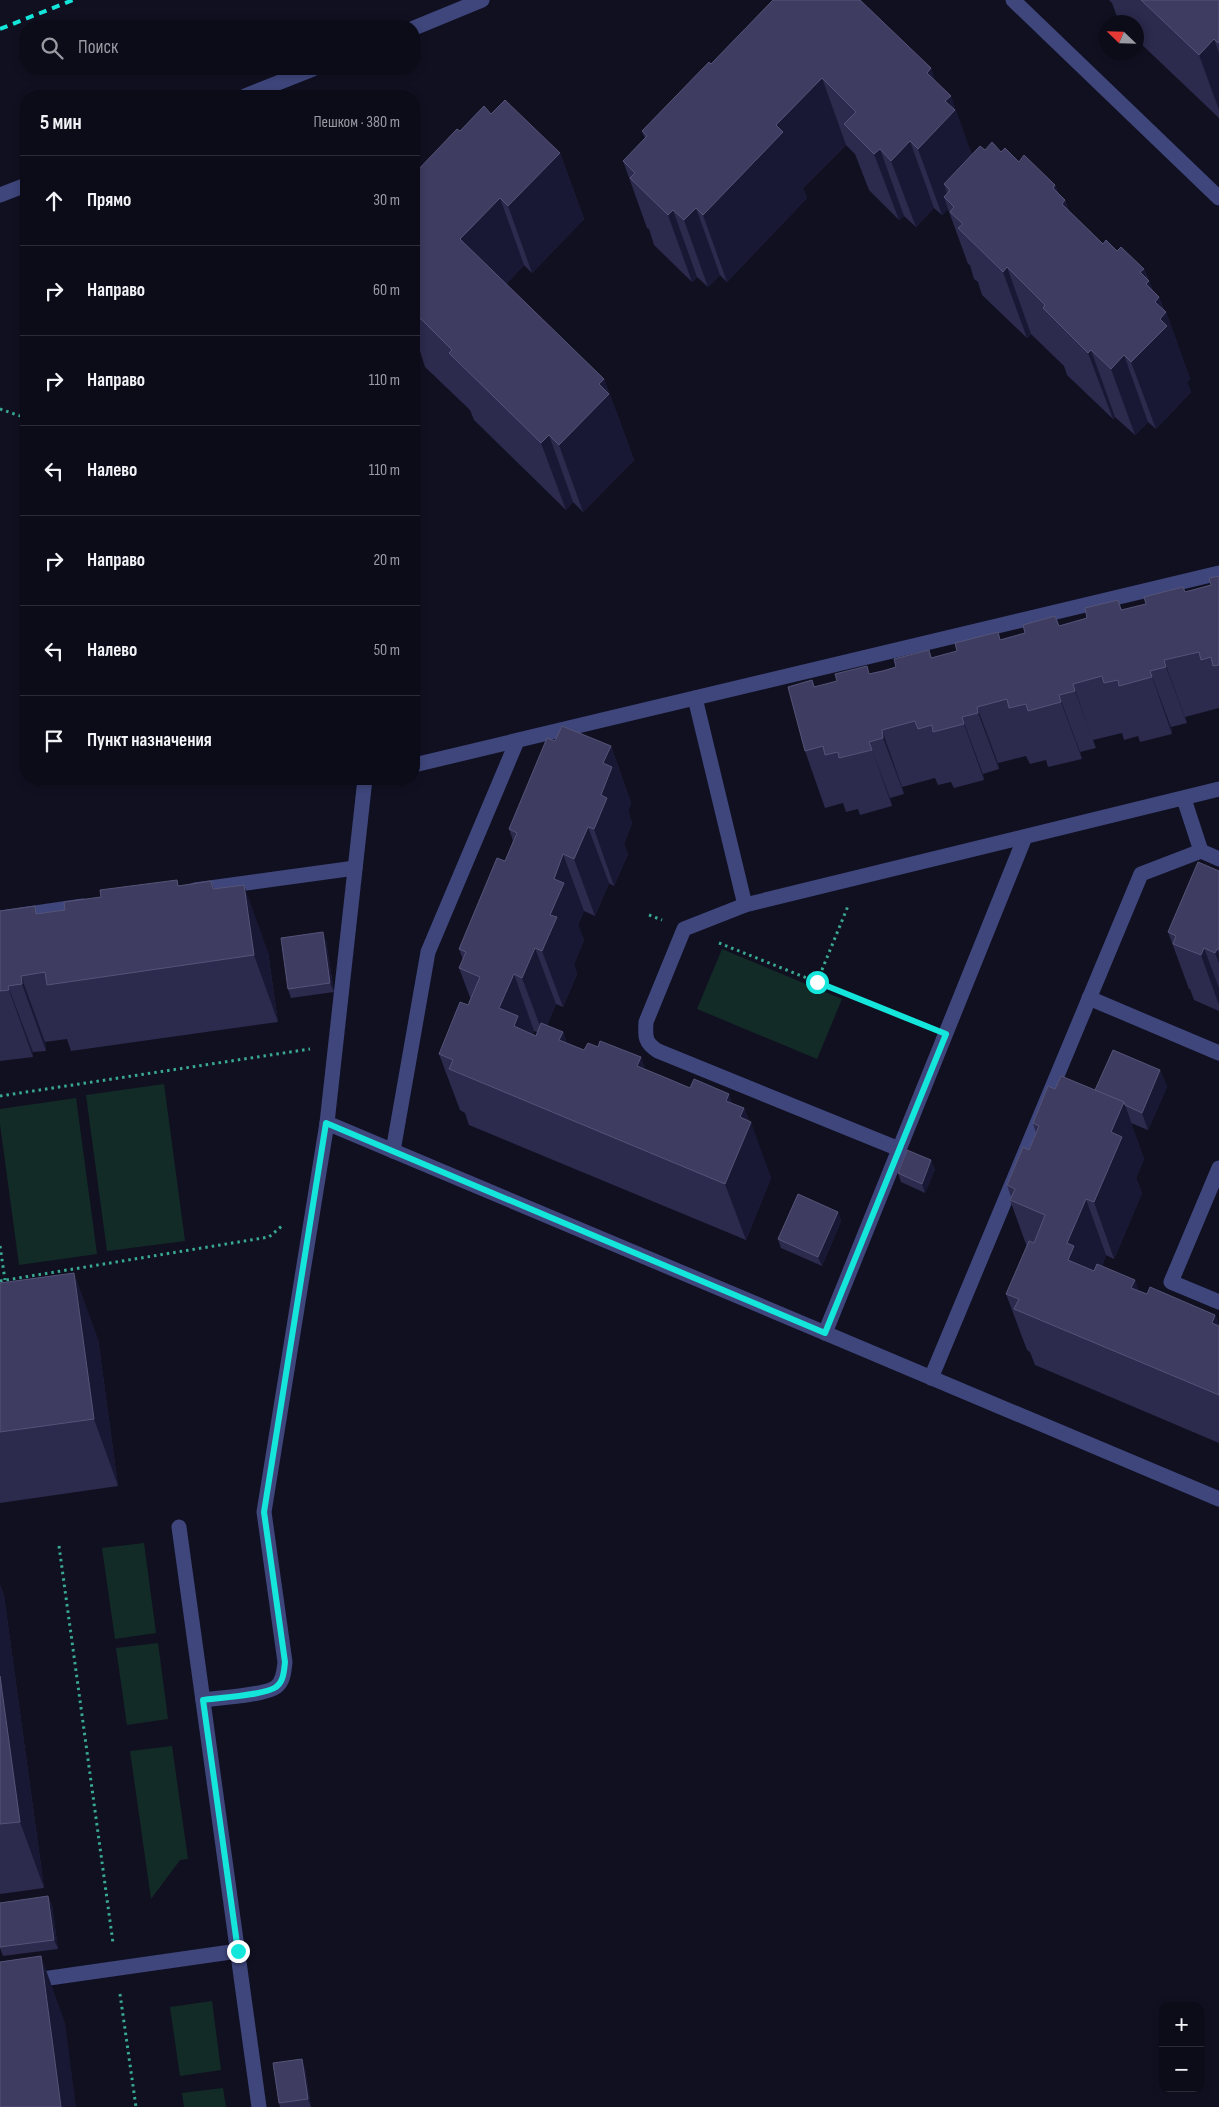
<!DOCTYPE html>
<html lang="ru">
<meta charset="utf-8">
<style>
body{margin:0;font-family:"Sofia Sans Condensed",sans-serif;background:#151522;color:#f1f3f6}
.controls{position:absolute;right:15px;bottom:15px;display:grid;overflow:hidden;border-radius:10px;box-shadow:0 2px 8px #0003}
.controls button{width:45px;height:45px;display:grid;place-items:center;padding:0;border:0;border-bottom:1px solid #2c2c38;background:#0c0c19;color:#f1f3f6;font:25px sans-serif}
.compass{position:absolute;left:1099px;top:15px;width:45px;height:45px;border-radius:50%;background:#0c0c19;box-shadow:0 2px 8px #0003;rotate:293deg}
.stop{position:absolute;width:15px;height:15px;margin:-11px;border:4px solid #15e6db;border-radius:50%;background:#fff}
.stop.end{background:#15e6db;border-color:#fff;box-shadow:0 1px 5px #0008}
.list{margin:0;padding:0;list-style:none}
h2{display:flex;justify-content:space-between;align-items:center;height:65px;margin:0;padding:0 20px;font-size:21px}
h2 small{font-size:16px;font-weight:400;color:#9a9ba2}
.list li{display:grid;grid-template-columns:32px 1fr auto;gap:15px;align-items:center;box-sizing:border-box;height:90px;padding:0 20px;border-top:1px solid #2c2c38}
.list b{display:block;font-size:19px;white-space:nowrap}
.list em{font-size:16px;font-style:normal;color:#9a9ba2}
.icon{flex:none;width:28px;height:28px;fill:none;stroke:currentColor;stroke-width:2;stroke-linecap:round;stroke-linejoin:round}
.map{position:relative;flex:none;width:1219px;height:2107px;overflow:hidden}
.search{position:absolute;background:#0c0c19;box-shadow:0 2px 8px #0003;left:20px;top:20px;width:400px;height:55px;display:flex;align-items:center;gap:12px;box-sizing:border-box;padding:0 18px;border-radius:20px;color:#9a9ba2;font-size:19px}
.panel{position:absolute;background:#0c0c19;box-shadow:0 2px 8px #0003;left:20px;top:90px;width:400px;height:695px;border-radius:20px}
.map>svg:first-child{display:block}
</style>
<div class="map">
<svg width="1219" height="2107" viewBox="0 0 1219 2107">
<rect width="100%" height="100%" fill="#101021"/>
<!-- green -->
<g fill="#132b26">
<path d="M722,949L842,999L817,1059L697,1009Z"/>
<path d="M164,1084L185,1241L107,1251L86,1095Z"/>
<path d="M76,1098L97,1254L19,1265L0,1124V1109Z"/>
<path d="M144,1543L156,1633L115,1639L102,1548Z"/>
<path d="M158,1643L168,1719L127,1725L116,1648Z"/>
<path d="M172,1746L188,1859L180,1860L151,1899L130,1751Z"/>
<path d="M212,2001L221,2070L180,2076L170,2007Z"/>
<path d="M223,2088L226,2107H184L182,2093Z"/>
</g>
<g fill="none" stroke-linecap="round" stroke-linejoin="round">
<!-- path -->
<g stroke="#39a992" stroke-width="3" stroke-dasharray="2.5 4" stroke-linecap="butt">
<path d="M0,409L26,418"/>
<path d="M649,915L662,920"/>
<path d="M719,943L922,1024"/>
<path d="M817,982L848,906"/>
<path d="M0,1096L310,1049"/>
<path d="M0,1246L5,1280"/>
<path d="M0,1281L269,1237L283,1225"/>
<path d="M59,1546L113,1943"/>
<path d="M120,1994L136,2107"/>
</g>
<!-- minor -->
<g stroke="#3f467c" stroke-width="15">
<path d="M1013,0L1219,198"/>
<path d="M414,28L482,0"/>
<path d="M245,96L313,69"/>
<path d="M0,195L26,185"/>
<path d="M695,698L745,905L1219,789"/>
<path d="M414,765L1219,573"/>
<path d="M1184,799L1201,851"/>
<path d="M195,890L355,868"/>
<path d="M745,905L684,929L646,1022C645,1037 645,1043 658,1051L899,1149"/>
<path d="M0,918L83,906"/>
<path d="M1089,998L1219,1053"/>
<path d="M327,1123L1219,1499"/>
<path d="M393,1151L428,952L517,741"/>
<path d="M1219,1168L1171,1282L1219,1302"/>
<path d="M825,1333L1025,837"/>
<path d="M931,1378L1141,874L1201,851L1219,859"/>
<path d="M179,1527L259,2107"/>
<path d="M203,1700C218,1698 266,1695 276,1687C284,1681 284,1670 285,1662L264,1512L327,1123L365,779"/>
<path d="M0,1985L238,1951"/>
</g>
<!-- rail -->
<path stroke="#15e6db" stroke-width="4" stroke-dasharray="8 6" stroke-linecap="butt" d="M0,29L73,0"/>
</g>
<!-- wall -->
<g fill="#2c2a4d" fill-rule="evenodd">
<path d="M1109,0H1219V118L1136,39V22H1119L1112,3Z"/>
<path d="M711,64L931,68L935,81L972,154L985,150L1001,152L1019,162L1055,185L1058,193L1065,200L1069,211L1103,244L1117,251L1144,269L1153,291L1159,297L1164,310L1166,312L1190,379L1187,382L1191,392L1156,429L1148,422L1135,435L1115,417L1113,419L1067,375L1064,366L1031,334L1027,338L982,295L978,282L974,279L970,265L968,264L948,209L942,215L934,208L916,227L904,216L899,220L869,190L855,154L846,145L803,188L807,198L727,282L720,275L708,287L697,277L692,282L654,245L649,229L647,228L623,161L645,139L642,131Z"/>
<path d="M491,114L560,153L584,219L532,273L524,265L506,284L604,379L634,460L583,512L573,502L566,510L474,420L470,410L425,367L420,351L414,345V174L460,131Z"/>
<path d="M1219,576V708L1185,717L1187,723L1171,727L1172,734L1140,742L1138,736L1124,740L1122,733L1093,740L1096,748L1080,752L1082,759L1048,767L1046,760L1030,764L1026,756L998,763L999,769L983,774L984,780L954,788L951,782L938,785L935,778L902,787L904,794L890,798L892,806L860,815L858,809L846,812L843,803L825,808L805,751L812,680L815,687L896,667L929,650L932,658L1025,633L1055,616L1059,626L1087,618L1118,600L1122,610L1146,604L1183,587L1185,592L1211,585Z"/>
<path d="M555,741L611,746L631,803L628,811L632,823L624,844L628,854L614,886L609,883L595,916L584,911L578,925L584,940L574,964L577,974L563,1007L556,1004L547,1025L563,1032L567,1043L584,1050L645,1069L690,1088L744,1108L771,1178L746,1240L469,1125L465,1113L460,1110L439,1054L468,1005L471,1000L459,968L463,960L459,949L505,861L513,841L509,829ZM534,1031L537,1032L536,1036L533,1034Z"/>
<path d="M1219,871V1011L1194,1000L1190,989H1189L1168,932Z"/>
<path d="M211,881L214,889L268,952L278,1022L71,1051L67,1039L45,1042L46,1051L33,1052V1057L0,1061V911L38,914L65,910L179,886Z"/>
<path d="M326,941L334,992L291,998L288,989Z"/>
<path d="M1160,1070L1167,1087L1148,1130L1131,1123L1144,1159L1136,1178L1142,1193L1114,1259L1106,1255L1102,1266L1139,1291L1147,1294L1215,1315L1219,1325V1443L1035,1365L1030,1352L1027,1350L1006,1294L1027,1247L1010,1200L1011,1197L1007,1185L1029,1150L1036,1133L1033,1123L1055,1089L1095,1090Z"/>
<path d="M935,1169L925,1193L901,1182L898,1173Z"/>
<path d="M838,1212L841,1221L822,1266L781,1248L778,1239Z"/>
<path d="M0,1283L98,1339L118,1486L0,1503Z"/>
<path d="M0,1585L4,1596L44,1888L0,1894Z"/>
<path d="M48,1896L52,1905L58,1949L3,1956L0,1948V1903Z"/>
<path d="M305,2068L311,2107H280L279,2103Z"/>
</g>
<!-- shaded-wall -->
<g fill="#191834">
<path d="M1214,39L1219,53V110L1199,55Z"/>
<path d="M931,68L948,117L945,101L951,96L975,163L950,190L944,184L951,205L944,197L948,209L942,215L918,149L927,73Z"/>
<path d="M822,78L846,145L803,188L807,198L727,282L703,215L776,125Z"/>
<path d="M910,141L934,208L916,227L891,161Z"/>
<path d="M880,149L904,216L899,220L874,154Z"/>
<path d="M560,153L584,219L532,273L508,206Z"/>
<path d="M1055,185L1062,203L1065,200L1089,267L1053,188Z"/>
<path d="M500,198L524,265L485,306L460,239Z"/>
<path d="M696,208L720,275L708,287L684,220Z"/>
<path d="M673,210L697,277L692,282L668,215Z"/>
<path d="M1007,267L1031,334L1027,338L1003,272Z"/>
<path d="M1144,269L1148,282L1149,281L1156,300L1159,297L1165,313L1166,312L1190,379L1187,382L1191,392L1156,429L1131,362L1140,272Z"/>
<path d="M1091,350L1115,417L1113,419L1088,353Z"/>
<path d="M1124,355L1148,422L1135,435L1111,369Z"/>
<path d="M604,379L634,460L583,512L559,445L599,384Z"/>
<path d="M549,435L573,502L566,510L541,443Z"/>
<path d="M1164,660L1185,717L1187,723L1166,667Z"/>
<path d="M1150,671L1171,727L1172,734L1152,677Z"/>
<path d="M1073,684L1093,740L1096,748L1075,691Z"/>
<path d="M1059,695L1080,752L1082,759L1061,702Z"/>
<path d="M977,707L998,763L999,769L978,713Z"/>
<path d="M962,717L983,774L984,780L964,724Z"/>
<path d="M882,730L902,787L904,794L883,738Z"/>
<path d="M869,742L890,798L892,806L872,750Z"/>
<path d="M611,746L631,803L628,811L632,823L624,844L628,854L614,886L594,829L601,795L603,763Z"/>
<path d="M588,827L609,883L595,916L574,859Z"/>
<path d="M563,854L584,911L578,925L584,940L574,964L577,974L563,1007L542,951L550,915L554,879Z"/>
<path d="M244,885L268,952L278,1022L254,955Z"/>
<path d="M323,932L326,941L334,992L330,983Z"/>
<path d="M535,948L556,1004L543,1034L522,978Z"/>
<path d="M1204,948L1219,988V1005L1201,955Z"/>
<path d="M1217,949L1219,954V963L1215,953Z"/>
<path d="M514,974L534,1031L528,1044L499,1008Z"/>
<path d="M21,976L45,1042L46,1051L22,984Z"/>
<path d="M8,986L33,1052V1057L9,990Z"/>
<path d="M563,1032L583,1088L559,1040Z"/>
<path d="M641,1057L662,1114L637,1066Z"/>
<path d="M1160,1070L1167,1087L1148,1130L1142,1113Z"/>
<path d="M729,1094L745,1137L740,1117L744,1108L750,1125L751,1122L771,1178L746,1240L725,1184L726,1101Z"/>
<path d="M1124,1102L1144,1159L1136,1178L1142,1193L1114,1259L1094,1202L1111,1132Z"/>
<path d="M931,1160L935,1169L925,1193L922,1184Z"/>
<path d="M1086,1199L1106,1255L1091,1293L1068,1260L1067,1243Z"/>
<path d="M838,1212L841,1221L822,1266L818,1257Z"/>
<path d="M74,1273L98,1339L118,1486L94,1419Z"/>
<path d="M1135,1280L1155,1336L1131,1288Z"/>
<path d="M1215,1315L1219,1325V1343L1212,1323Z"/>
<path d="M0,1585L4,1596L44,1888L20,1822L0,1676Z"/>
<path d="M48,1896L52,1905L58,1949L54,1940Z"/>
<path d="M41,1956L65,2023L76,2107H61Z"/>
<path d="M302,2059L305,2068L311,2107L308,2099Z"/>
</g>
<!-- building -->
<g fill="#3e3c60" stroke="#555478">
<path d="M773,0H860L931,68L927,73L951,96L945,101L955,110L918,149L910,141L891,161L880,149L874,154L844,124L856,112L822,78L776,125L783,132L703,215L696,208L684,220L673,210L668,215L630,178L635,173L623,161L647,136L642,131L709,62L711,64Z"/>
<path d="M1141,0H1219V41L1218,43L1214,39L1199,55Z"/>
<path d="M505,100L560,153L508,206L500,198L460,239L604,379L599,384L609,394L559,445L549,435L541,443L449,353L452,350L414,312V174L457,129L460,131L484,106L491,114Z"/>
<path d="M992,142L1001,152L1005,148L1019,162L1024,155L1055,185L1053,188L1065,200L1062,204L1103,244L1106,240L1117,251L1121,247L1144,269L1140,272L1149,281L1146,284L1159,297L1155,302L1166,312L1160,319L1167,326L1131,362L1124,355L1111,369L1091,350L1088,353L1043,308L1045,305L1007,267L1003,272L958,228L963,224L950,212L954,207L944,197L950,190L944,184L980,146L985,150Z"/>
<path d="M1219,576V665L1213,666L1211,657L1201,660L1199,652L1164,660L1166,667L1150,671L1152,677L1119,686L1118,680L1104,683L1102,676L1073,684L1075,691L1059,695L1061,702L1028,711L1026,704L1009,708L1007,699L977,707L978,713L962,717L964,724L933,732L932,725L918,729L915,721L882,730L883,738L869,742L872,750L839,758L838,752L825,755L823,746L805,751L788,687L812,680L814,687L837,681L835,674L867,666L869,674L883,671L896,667L894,659L929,650L931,658L957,651L955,643L998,632L1000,640L1025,633L1023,625L1055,616L1059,626L1087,618L1085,608L1118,600L1121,610L1146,604L1144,597L1183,587L1185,592L1211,585L1209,578Z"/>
<path d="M562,726L611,746L603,763L612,767L601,795L607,798L594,829L588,827L574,859L563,854L554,879L564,883L550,915L557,917L542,951L535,948L522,978L514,974L499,1008L518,1016L514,1026L536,1036L541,1023L563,1032L559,1040L584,1050L588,1043L598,1047L600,1041L641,1057L637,1066L664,1077L690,1088L694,1079L729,1094L726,1101L744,1108L740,1117L751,1122L725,1184L449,1069L453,1060L439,1054L460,1002L468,1005L480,977L459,968L466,952L459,949L497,858L505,861L517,833L509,829L547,738L555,741Z"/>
<path d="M1198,862L1219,871V949H1217L1215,953L1204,948L1201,955L1173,944L1176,936L1168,932Z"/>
<path d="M177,880L178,886L211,881L213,889L244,885L254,955L47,985L45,972L21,976L22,984L8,986L9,990L0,991V911L35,906L36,914L65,910L64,902L101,897L100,890Z"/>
<path d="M323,932L330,983L288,989L281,938Z"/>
<path d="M1113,1050L1160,1070L1142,1113L1125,1105L1124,1102L1095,1090Z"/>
<path d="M1061,1076L1124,1102L1111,1132L1122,1137L1094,1202L1086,1199L1067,1243L1074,1246L1068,1260L1094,1271L1097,1264L1135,1280L1131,1288L1147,1294L1150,1287L1215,1315L1212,1323L1219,1326V1395L1014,1309L1019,1299L1006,1294L1029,1241L1034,1243L1045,1215L1010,1200L1015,1189L1007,1185L1023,1147L1029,1150L1039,1126L1033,1123L1048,1086L1055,1089Z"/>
<path d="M907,1150L931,1160L922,1184L898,1173Z"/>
<path d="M798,1194L838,1212L818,1257L778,1239Z"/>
<path d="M74,1273L94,1419L0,1432V1283Z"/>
<path d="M0,1676L20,1822L0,1824Z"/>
<path d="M48,1896L54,1940L0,1947V1903Z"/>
<path d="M41,1956L61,2107H0V1962Z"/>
<path d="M302,2059L308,2099L279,2103L273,2063Z"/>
</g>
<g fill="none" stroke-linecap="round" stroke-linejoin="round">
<!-- route -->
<path stroke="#15e6db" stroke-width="6" d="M238,1951L203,1700C218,1698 266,1695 276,1687C284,1681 284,1670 285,1662L264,1512L326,1123L825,1333L946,1034L817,982"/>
</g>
</svg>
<div class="controls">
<button>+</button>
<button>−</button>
</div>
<svg class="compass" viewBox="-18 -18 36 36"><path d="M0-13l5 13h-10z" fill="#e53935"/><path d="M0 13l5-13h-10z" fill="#9a9ba2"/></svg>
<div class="stop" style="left:817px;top:982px"></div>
<div class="stop end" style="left:238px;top:1951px"></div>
<div class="search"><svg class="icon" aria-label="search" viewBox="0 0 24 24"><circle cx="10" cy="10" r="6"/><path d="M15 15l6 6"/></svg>Поиск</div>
<section class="panel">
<h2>5 мин<small>Пешком · 380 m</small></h2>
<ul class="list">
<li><svg class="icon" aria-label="ahead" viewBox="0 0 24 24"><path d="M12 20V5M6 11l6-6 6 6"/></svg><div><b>Прямо</b></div><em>30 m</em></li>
<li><svg class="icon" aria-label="right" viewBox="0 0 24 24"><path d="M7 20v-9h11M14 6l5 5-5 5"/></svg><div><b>Направо</b></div><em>60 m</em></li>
<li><svg class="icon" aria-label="right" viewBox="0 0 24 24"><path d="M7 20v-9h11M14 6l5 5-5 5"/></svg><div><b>Направо</b></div><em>110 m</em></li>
<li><svg class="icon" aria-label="left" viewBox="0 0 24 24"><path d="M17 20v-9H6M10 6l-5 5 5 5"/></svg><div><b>Налево</b></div><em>110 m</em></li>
<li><svg class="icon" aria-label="right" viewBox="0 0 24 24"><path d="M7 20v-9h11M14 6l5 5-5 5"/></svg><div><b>Направо</b></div><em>20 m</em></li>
<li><svg class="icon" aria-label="left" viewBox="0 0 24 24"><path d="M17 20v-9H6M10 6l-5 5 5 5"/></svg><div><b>Налево</b></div><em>50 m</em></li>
<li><svg class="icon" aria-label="arrive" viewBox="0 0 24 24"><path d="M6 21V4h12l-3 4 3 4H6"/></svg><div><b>Пункт назначения</b></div></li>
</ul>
</section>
</div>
